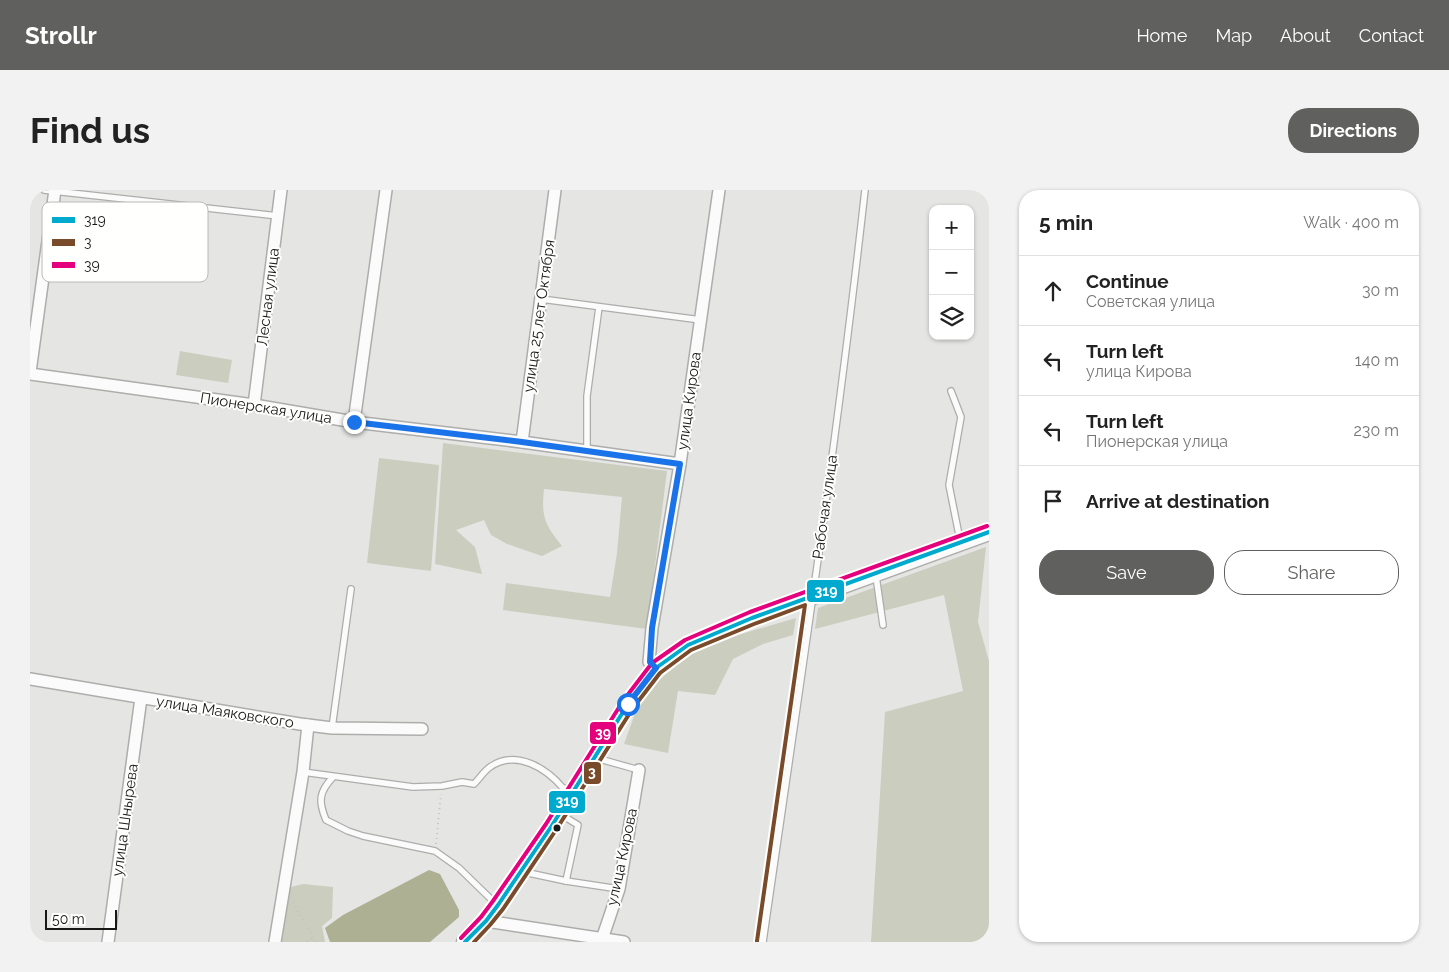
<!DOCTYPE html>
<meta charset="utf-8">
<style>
body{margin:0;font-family:Raleway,sans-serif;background:#f2f2f2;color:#222}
.controls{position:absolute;right:15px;top:15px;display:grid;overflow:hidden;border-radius:10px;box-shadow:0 1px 4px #0004}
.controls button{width:45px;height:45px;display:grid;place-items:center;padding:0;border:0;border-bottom:1px solid #e0e0e0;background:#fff;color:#222;font:25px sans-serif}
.scale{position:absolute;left:15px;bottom:12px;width:72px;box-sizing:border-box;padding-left:5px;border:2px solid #181817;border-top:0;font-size:14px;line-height:18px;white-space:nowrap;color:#181817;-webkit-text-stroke:4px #fffffe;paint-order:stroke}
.stop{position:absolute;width:15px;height:15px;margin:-11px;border:4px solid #1a73e8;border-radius:50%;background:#fff}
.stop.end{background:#1a73e8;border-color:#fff;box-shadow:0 1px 5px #0008}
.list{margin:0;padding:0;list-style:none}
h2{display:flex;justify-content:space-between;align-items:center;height:65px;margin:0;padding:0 20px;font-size:21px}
h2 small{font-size:16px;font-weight:400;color:#767676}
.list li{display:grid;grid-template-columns:32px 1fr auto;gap:15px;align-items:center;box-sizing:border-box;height:70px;padding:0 20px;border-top:1px solid #e0e0e0}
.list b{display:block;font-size:19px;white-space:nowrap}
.list p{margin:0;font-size:16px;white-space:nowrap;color:#767676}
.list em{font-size:16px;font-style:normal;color:#767676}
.actions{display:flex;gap:10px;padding:15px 20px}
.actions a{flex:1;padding:11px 0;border:1px solid #60605f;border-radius:20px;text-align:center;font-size:18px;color:#60605f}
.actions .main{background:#60605f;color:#fff}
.icon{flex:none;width:28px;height:28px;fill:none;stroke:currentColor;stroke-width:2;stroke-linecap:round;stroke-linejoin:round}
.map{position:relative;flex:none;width:959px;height:752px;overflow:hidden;border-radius:20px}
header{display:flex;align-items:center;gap:30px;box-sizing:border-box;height:70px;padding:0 25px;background:#60605f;color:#fff}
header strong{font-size:24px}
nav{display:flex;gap:28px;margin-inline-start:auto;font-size:18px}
.intro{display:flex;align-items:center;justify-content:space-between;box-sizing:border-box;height:120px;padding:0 30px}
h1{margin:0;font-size:35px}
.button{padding:12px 22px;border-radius:20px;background:#60605f;color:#fff;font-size:18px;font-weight:700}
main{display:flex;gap:30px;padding:0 30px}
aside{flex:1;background:#fff;border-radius:20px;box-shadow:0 1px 4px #0004}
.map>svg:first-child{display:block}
</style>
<header>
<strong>Strollr</strong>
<nav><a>Home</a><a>Map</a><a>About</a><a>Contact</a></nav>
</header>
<div class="intro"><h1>Find us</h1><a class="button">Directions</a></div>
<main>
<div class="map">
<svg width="959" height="752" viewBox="0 0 959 752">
<rect width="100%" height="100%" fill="#e5e5e4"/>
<!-- green -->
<g fill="#cbcdbe">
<path d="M150,161L202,170L198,193L146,185Z"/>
<path d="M413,253L637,281L617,439L473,420L476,393L580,407L587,363L592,307L514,299C511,327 515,335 532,356L512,366L477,354L461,345L454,330L426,340L445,357L452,384L405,374Z"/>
<path d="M349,268L409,275L401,381L337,373Z"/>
<path d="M956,357L948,432L959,471V752H841L855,522L933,501L914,405L785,439L788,418Z"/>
<path d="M766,428L763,445L733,454L703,469L685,505L648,501L638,563L594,554L607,518L623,495L659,465L701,447Z"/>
<path d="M273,694L303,697L302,728L292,736L295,752H247L254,703L261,697Z"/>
</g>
<!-- water -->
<path fill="#aeb093" d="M399,680L410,684L429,720V727L400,752H300L295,738L313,725Z"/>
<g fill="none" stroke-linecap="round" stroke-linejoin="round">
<defs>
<g id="lane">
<path d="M14,0L248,26"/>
<path d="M511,109L671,130"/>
<path d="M921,201L931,227L919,295L930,350"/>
<path d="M557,261V206L569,117"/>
<path d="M846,386L853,435"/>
<path d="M302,538L321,399"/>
<path d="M566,568L609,580"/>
<path d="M273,582L383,597L412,596L432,592L444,594C449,589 454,581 460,577C486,559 516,578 533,598L541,599"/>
<path d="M303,587C289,602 288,611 296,630L318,641L333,646L405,661L429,678L466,714"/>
<path d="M530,624L548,635L536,691"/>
<path d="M494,682L536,691L589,699"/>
<path d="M733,752C769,502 807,252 835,0"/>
</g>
<g id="street">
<path d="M0,182L25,0"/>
<path d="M0,184L224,215L324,232L492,252L650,274"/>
<path d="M224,215L251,0"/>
<path d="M324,232L356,0"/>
<path d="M492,252L525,0"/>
<path d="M626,478L619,472L622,438L650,274L689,0"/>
<path d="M0,489L270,534L302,538L392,539"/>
<path d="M456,731L594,752"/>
<path d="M78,752L111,508"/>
<path d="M245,752L273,582L278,535"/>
<path d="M571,752L589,699L609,580"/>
</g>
<path id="secondary" d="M435,752L456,731L468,715L521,637L598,514L626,478L658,455L722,428L959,342"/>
</defs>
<!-- lane casing -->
<use href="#lane" stroke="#adadac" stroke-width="8"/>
<!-- street casing -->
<use href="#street" stroke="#adadac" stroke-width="14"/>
<!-- secondary casing -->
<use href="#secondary" stroke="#adadac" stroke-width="19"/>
<!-- path -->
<g stroke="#c3c3c2" stroke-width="2" stroke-dasharray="1 4" stroke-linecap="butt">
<path d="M406,654L411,604"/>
<path d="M263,712L286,752"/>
<path d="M277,752L283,748"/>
</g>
<!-- lane -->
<use href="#lane" stroke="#fbfbfb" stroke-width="5.5"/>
<!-- street -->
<use href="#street" stroke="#fbfbfb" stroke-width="11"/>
<!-- secondary -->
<use href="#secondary" stroke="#fbfbfb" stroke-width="16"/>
<defs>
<path id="bus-1" d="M435,752L456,731L468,715L521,637L598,514L626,478L658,455L722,428L959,342"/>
<path id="bus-2" d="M444,752L460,735L473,719L526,640L603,518L630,483L661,460L724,434L775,415L727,751"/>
<path id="bus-3" d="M431,748L451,727L463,711L516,634L593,511L622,473L655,450L720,422L957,336"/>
</defs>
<!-- bus-1 casing -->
<use href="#bus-1" stroke="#fffffe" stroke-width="8"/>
<!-- bus-2 casing -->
<use href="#bus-2" stroke="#fffffe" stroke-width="8"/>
<!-- bus-3 casing -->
<use href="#bus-3" stroke="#fffffe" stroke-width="8"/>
<!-- bus-1 -->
<use href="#bus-1" stroke="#00a9ce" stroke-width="4"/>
<!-- bus-2 -->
<use href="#bus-2" stroke="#7a4b2a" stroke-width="4"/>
<!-- bus-3 -->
<use href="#bus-3" stroke="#e5007d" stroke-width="4"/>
</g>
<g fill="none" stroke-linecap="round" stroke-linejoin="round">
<!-- route -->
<path stroke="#1a73e8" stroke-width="6" d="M324,232L492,252L650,274L622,438L620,472L626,478L598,514"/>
</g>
<!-- markers -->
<circle fill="#181817" stroke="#fffffe" stroke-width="2" cx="527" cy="638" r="4.5"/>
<g text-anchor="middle" stroke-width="4" stroke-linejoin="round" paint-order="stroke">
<!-- street labels -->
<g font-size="15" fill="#181817" stroke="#fffffe">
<text transform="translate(238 107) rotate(-83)" y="5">Лесная улица</text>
<text transform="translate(509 126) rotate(-82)" y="5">улица 25 лет Октября</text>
<text transform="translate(659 211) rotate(-82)" y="5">улица Кирова</text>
<text transform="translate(236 218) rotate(9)" y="5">Пионерская улица</text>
<text transform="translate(795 317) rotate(-82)" y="5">Рабочая улица</text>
<text transform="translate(195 522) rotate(9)" y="5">улица Маяковского</text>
<text transform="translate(95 630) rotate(-82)" y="5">улица Шнырева</text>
<text transform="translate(592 667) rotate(-78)" y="5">улица Кирова</text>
</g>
</g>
<!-- legend -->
<rect x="12" y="12" width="166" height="80" rx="8" fill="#fffffe" stroke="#babab9" stroke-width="1"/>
<rect x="22" y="27" width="23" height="6" fill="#00a9ce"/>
<rect x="22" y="49" width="23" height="7" fill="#7a4b2a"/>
<rect x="22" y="72" width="23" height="6" fill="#e5007d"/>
<g font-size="14" fill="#181817">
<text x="54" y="35">319</text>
<text x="54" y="57">3</text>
<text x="54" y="80">39</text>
</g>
<g stroke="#fffffe" stroke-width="2">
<rect x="776" y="389" width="39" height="24" rx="5" fill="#00a9ce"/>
<rect x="559" y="531" width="28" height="24" rx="5" fill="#e5007d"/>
<rect x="553" y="571" width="19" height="24" rx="5" fill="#7a4b2a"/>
<rect x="518" y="600" width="38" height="24" rx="5" fill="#00a9ce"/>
</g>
<g font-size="14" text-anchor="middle" font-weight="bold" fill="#fff">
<text x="796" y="406">319</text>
<text x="573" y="548">39</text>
<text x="562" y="587">3</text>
<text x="537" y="616">319</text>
</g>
</svg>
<div class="controls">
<button>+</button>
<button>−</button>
<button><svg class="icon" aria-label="layers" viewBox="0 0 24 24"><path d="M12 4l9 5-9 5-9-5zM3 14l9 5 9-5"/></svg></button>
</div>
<div class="scale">50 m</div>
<div class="stop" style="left:598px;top:514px"></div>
<div class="stop end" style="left:324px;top:232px"></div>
</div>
<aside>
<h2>5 min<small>Walk · 400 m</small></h2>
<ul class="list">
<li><svg class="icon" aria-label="ahead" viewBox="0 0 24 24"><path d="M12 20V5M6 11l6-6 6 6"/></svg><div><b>Continue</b><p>Советская улица</p></div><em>30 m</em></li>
<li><svg class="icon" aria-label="left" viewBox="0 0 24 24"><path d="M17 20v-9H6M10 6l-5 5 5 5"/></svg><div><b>Turn left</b><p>улица Кирова</p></div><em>140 m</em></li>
<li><svg class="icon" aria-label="left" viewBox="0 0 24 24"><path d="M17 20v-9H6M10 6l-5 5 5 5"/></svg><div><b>Turn left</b><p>Пионерская улица</p></div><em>230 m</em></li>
<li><svg class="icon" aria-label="arrive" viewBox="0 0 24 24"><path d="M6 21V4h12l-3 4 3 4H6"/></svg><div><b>Arrive at destination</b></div></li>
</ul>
<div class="actions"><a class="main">Save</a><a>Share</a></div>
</aside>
</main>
